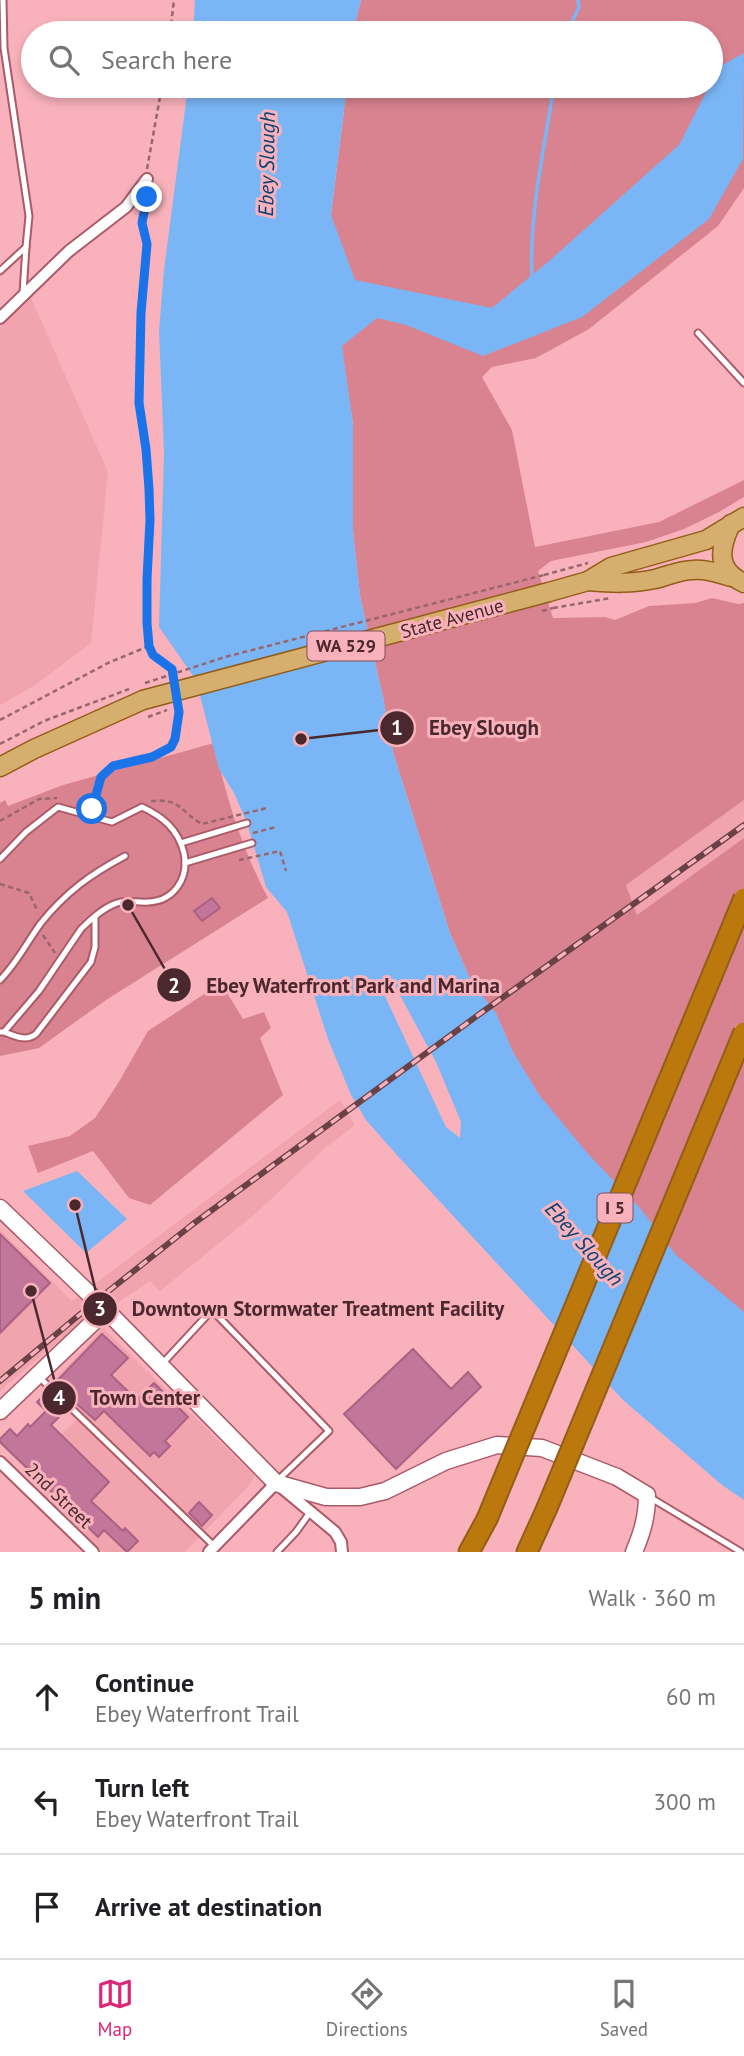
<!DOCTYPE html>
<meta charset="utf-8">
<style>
body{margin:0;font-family:"PT Sans",sans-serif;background:#f6f6f6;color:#202124}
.stop{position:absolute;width:21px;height:21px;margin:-16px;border:5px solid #1a73e8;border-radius:50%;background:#fff}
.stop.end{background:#1a73e8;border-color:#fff;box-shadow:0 2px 7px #0008}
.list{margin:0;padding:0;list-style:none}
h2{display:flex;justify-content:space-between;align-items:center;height:91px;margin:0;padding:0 28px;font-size:30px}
h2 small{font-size:23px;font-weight:400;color:#757577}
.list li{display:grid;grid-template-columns:46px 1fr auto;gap:21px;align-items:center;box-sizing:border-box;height:105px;padding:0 28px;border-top:2px solid #e0e0e0}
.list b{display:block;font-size:26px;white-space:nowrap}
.list p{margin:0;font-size:23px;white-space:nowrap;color:#757577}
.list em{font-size:23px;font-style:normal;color:#757577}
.icon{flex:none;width:38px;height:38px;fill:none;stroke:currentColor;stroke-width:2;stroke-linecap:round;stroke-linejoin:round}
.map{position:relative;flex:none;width:744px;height:1552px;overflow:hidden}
.search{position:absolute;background:#fff;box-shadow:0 4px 10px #0003;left:21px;right:21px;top:21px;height:77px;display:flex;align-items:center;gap:18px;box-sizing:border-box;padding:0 24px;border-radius:38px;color:#757577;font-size:26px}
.sheet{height:406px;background:#fff}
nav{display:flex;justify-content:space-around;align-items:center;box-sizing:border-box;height:98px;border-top:2px solid #e0e0e0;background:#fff;font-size:19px;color:#757577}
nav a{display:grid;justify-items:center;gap:4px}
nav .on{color:#db2777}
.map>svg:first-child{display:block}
</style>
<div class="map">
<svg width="744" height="1552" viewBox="0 0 744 1552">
<rect width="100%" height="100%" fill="#f9b2bb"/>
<!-- built -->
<g fill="#f1a4ae">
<path d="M31,298L108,472L91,643L34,686L0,705V327Z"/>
<path d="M744,800V838L637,916L626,885Z"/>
<path d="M340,1100L355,1125L324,1149L255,1214L160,1291L150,1281L50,1348L0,1391V1230L72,1301Z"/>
<path d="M103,1328L254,1475L252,1482L185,1552H103L23,1474L77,1419L46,1389Z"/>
</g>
<!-- green -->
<g fill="#d98390">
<path d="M361,0H744V188L718,226L589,329L536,358L492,367L482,377L512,430L535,547L659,522L744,480V497L719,512L684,529L646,542L551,561L538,571L553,618L605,617L615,620L649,606L695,603L712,598L738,604L744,603V800L626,885L637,915L744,838V1330L549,1123L513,1052L496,1014L471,981L450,933L393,752L383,697L360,596L353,531V424L343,358L331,215L347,86H711V33H353Z"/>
<path d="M214,743C226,797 242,849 268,898L106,1000L39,1048L0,1056V803L5,800L8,806L63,785Z"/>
<path d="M221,983L243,1019L264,1012L271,1028L260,1038L283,1095L150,1205L129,1198L93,1151L38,1173L28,1146L70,1136L95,1118L117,1085L148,1031Z"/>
</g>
<!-- water -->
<g fill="#7ab6f6">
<path d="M195,0H361L353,33H193Z"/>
<path d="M744,53L743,159L709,219L582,317L483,356L406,325L377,318L342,346L353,424V531L360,596L383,697L393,752L450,933L471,981L496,1013L513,1052L540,1096L588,1154L640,1208L676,1255L744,1312V1500L722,1485L623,1400L396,1154L366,1120L351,1095L328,1039L287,912L266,887L247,823L234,793L219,769L196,680L159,627L164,452L159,330L164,270L188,86H347L331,215L355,280L492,308L548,262L679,145L719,67Z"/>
<path d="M77,1171L127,1219L86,1253L23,1191Z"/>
</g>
<!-- pier -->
<path fill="#f9b2bb" d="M382,981L395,986L436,1062L461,1122L460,1138L446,1127L384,994Z"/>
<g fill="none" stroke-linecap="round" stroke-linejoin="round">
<!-- stream -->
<g stroke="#7ab6f6" stroke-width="3.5">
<path d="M567,33L579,7L578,0"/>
<path d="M532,278C529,214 544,149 554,86"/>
</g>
</g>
<!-- building -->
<g fill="#c2769a" stroke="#ab6184" stroke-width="2">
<path d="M212,898L220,908L202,921L194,911Z"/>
<path d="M0,1234L50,1283L0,1333Z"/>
<path d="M102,1334L128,1358L111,1375L137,1400L154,1383L188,1417L165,1441L170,1446L159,1457L154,1452L150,1456L104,1411L95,1420L54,1384Z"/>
<path d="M413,1349L451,1389L468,1372L481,1387L396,1469L344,1414Z"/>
<path d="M47,1392L66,1410L51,1425L109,1482L91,1501L123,1531L125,1528L138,1541L127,1552L104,1530L98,1537L0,1442V1439L10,1429L17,1436L28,1424L30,1427L46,1411L37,1402Z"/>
<path d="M199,1502L212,1515L202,1526L189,1513Z"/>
</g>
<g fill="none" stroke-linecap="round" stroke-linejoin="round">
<defs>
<g id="lane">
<path d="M0,271L26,247L29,216L4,48L3,0"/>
<path d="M23,293L26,247"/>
<path d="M698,333L744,383"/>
<path d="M181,843L247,823"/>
<path d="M0,859L26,832L58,807L112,822L142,807C163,817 178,829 184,853C189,877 175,901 148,902C140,903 130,900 121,902C106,905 92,918 81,929L39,991L4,1032H0"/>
<path d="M185,863L252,843"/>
<path d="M0,980C17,963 27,942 41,923C66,892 91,874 125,856"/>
<path d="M4,1032C15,1036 26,1042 36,1034L91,962L95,947V917"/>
<path d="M162,1364L212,1310L329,1431L278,1480"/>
<path d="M38,1376L214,1546"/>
<path d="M651,1498L741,1552"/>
<path d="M277,1552L296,1532L311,1511"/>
</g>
<g id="street">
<path d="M0,318L69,251L126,207L147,179"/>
<path d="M0,1462L93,1552"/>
<path d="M209,1552L276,1483L335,1532L341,1542L342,1552"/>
</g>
<g id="secondary">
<path d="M0,1208L106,1310L276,1483L326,1497H360L385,1491L446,1461L497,1445L542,1448L617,1477L647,1495C647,1517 642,1533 634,1552"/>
<path d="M0,1411L106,1310"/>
</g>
<g id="primary">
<path d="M731,524C719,549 716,570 744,583"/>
<path d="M588,581C611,583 632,584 655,579C667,576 680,570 693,570C706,569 718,573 731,577"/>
<path d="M549,592L588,581L611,567L706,540L744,517"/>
<path d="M0,767L34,749L143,700"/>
</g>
<g id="highway">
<path d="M469,1552L487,1519"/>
<path d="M527,1552L547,1508"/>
</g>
</defs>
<!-- lane casing -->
<use href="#lane" stroke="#ab5b68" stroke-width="9"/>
<!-- street casing -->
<use href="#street" stroke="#ab5b68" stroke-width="14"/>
<!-- secondary casing -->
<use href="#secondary" stroke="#ab5b68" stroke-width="19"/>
<!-- primary casing -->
<use href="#primary" stroke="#935d18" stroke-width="21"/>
<!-- highway casing -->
<use href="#highway" stroke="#935d18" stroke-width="23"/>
<!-- path -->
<g stroke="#99666d" stroke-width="2.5" stroke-dasharray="5 3.5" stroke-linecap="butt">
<path d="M170,33L174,0"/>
<path d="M147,169L162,86"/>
<path d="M147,200L143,223L147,244L141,312L139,403L146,449L149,489L147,623L149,646L153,655L172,669L174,677"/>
<path d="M544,575L588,563"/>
<path d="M553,608L611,598"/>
<path d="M0,720L108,663L149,646"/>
<path d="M0,744L44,721L129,689"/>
<path d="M151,801C182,798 180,812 202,824L267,808"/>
<path d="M92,808C94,799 95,785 101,776C122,748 170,775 177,726C178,719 179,712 178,705"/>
<path d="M0,821L39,799L57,798"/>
<path d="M253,833L276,827"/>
<path d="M239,860L280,851L286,871"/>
<path d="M0,884L29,893L38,912"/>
<path d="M43,935L55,953"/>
</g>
<!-- lane -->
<use href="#lane" stroke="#fff" stroke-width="5"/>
<!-- street -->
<use href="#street" stroke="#fff" stroke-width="10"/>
<!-- secondary -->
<use href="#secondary" stroke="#fff" stroke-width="16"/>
<!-- primary -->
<use href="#primary" stroke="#d6af6e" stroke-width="18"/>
<!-- highway -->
<use href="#highway" stroke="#bb790d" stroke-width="19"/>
<defs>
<path id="rail" d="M0,1381L96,1301L193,1224L481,1013L744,825"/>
</defs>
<!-- rail casing -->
<use href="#rail" stroke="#694146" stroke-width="6"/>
<!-- rail -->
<use href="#rail" stroke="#f9b2bb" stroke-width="3.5" stroke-dasharray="10" stroke-linecap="butt"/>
<defs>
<path id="primary-bridge" d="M143,700L549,592"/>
<g id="highway-bridge">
<path d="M547,1508L744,1032"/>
<path d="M487,1519L744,898"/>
</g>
</defs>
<!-- primary-bridge casing -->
<use href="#primary-bridge" stroke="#935d18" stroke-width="21" stroke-linecap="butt"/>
<!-- highway-bridge casing -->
<use href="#highway-bridge" stroke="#935d18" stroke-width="23" stroke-linecap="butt"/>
<!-- path-bridge -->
<g stroke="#99666d" stroke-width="2.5" stroke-dasharray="5 3.5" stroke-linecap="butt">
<path d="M542,611L553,608"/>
<path d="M145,683L225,657L544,575"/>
<path d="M148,717L167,710"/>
</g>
<!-- primary-bridge -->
<use href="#primary-bridge" stroke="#d6af6e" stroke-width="18"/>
<!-- highway-bridge -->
<use href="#highway-bridge" stroke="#bb790d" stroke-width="19"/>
</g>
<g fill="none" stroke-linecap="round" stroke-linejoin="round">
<!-- route -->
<path stroke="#1a73e8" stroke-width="9" d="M92,809L101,777L113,766L152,757L171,747L175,739L179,712L172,669L153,655L149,646L147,623V579L150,520L149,489L146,449L139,403L141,313L147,244L142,223L147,197"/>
</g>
<g text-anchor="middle" stroke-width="6" stroke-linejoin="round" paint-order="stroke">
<!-- shield labels -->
<g fill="#f9b2bb" stroke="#7e5158" stroke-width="2">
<rect x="307.5" y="631.5" width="77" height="29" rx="5"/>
<rect x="597.5" y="1193.5" width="35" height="29" rx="5"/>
</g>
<g font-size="18" font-weight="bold" fill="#4a282d">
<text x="346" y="652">WA 529</text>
<text x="615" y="1214">I 5</text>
</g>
<!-- street labels -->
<g font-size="19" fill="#4a282d" stroke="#f9b2bb">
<text transform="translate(452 618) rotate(-15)" y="7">State Avenue</text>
<text transform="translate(59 1495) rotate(44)" y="7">2nd Street</text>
</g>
<!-- water labels -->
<g font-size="21" font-style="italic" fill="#084274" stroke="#f9b2bb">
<text transform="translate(267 164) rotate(-89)" y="7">Ebey Slough</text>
<text transform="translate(584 1244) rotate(48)" y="7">Ebey Slough</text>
</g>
</g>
<!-- callouts -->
<path fill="none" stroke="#4a282d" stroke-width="2.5" d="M301 739L397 728M128 905L174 985M75 1205L100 1309M31 1291L59 1398"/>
<g fill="#4a282d" stroke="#f9b2bb" stroke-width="2.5">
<circle cx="301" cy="739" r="7"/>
<circle cx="128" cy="905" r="7"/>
<circle cx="75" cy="1205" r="7"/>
<circle cx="31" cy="1291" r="7"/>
<circle cx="397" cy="728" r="18"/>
<circle cx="174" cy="985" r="18"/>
<circle cx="100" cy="1309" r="18"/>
<circle cx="59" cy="1398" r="18"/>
</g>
<g font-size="21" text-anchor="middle" font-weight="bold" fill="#fff">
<text x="397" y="735">1</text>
<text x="174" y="993">2</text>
<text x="100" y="1316">3</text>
<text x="59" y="1405">4</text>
</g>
<g font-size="21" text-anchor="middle" font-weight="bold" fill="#4a282d" stroke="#f9b2bb" stroke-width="6" stroke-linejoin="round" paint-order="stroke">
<text x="484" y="735">Ebey Slough</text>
<text x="353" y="993">Ebey Waterfront Park and Marina</text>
<text x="318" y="1316">Downtown Stormwater Treatment Facility</text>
<text x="145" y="1405">Town Center</text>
</g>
</svg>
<div class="stop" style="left:92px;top:809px"></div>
<div class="stop end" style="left:147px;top:197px"></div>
<div class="search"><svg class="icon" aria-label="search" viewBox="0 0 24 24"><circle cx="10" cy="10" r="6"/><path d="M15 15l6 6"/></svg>Search here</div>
</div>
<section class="sheet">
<h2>5 min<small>Walk · 360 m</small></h2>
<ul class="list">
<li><svg class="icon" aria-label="ahead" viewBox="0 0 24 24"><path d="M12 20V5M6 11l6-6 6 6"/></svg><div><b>Continue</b><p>Ebey Waterfront Trail</p></div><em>60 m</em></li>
<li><svg class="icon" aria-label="left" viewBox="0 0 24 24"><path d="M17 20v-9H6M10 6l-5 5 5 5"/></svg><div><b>Turn left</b><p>Ebey Waterfront Trail</p></div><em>300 m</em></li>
<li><svg class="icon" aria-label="arrive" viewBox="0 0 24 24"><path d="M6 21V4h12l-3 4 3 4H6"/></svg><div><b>Arrive at destination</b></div></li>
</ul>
</section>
<nav>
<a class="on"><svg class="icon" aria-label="map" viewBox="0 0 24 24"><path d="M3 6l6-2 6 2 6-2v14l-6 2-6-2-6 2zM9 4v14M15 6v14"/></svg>Map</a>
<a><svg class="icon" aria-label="directions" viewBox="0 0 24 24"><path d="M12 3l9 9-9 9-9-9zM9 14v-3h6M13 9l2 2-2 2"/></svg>Directions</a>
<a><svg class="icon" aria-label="saved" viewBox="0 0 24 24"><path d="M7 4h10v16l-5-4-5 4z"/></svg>Saved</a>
</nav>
